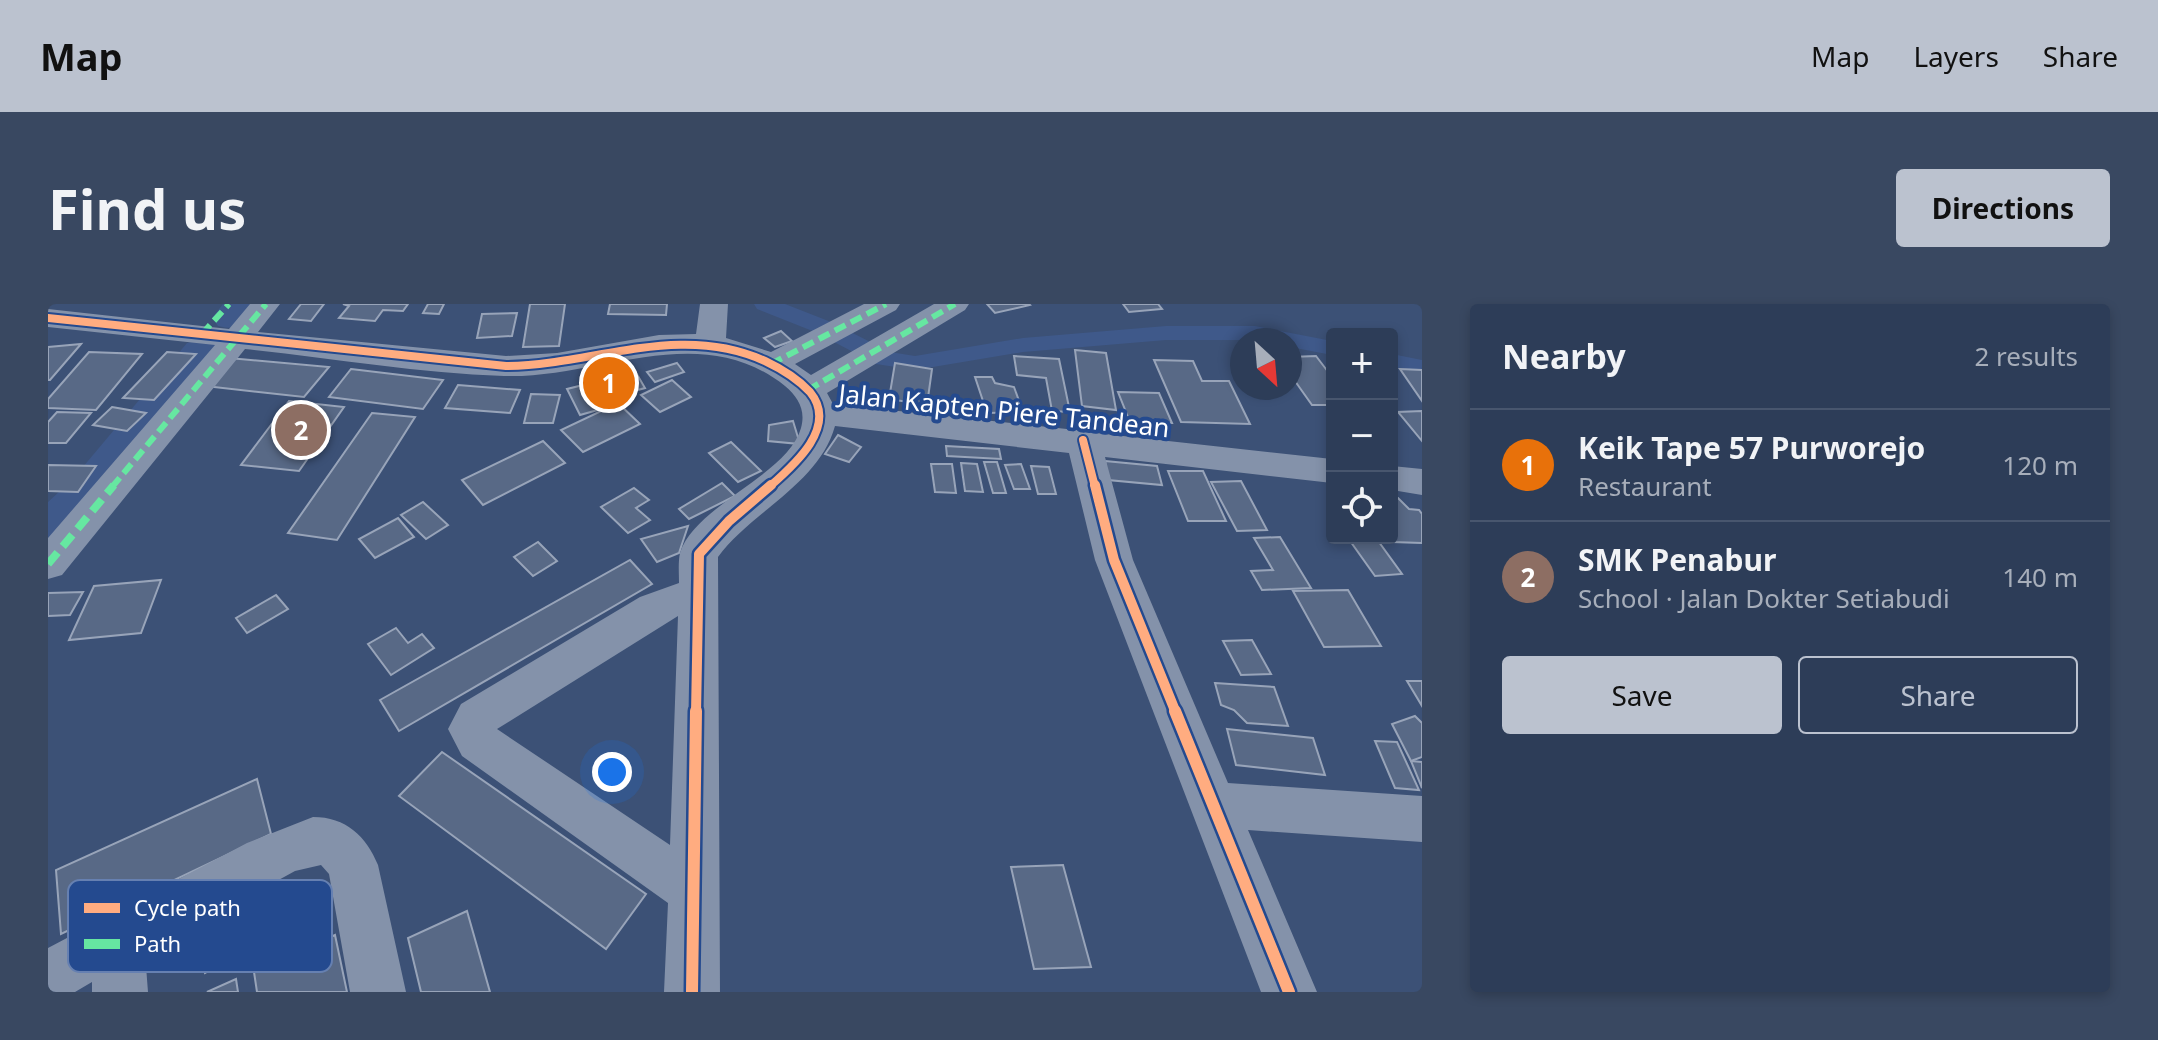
<!DOCTYPE html>
<meta charset="utf-8">
<style>
body{margin:0;font-family:"Noto Sans",sans-serif;background:#394861;color:#f1f3f6}
.controls{position:absolute;right:24px;top:24px;display:grid;overflow:hidden;border-radius:8px;box-shadow:0 4px 12px #0003}
.controls button{width:72px;height:72px;display:grid;place-items:center;padding:0;border:0;border-bottom:2px solid #48566e;background:#2d3d58;color:#f1f3f6;font:40px sans-serif}
.compass{position:absolute;left:1182px;top:24px;width:72px;height:72px;border-radius:50%;background:#2d3d58;box-shadow:0 4px 12px #0003;rotate:154deg}
.you{position:absolute;left:564px;top:468px;width:28px;height:28px;margin:-20px;border:6px solid #fff;border-radius:50%;background:#1a73e8;box-shadow:0 0 0 12px #1a73e833}
.badge{display:grid;place-items:center;width:52px;height:52px;border-radius:50%;background:#bbc2cf;color:#fff;font-size:26px;font-weight:700}
.pin{position:absolute;translate:-50% -50%;border:4px solid #fff;box-shadow:0 2px 8px #0006}
.list{margin:0;padding:0;list-style:none}
h2{display:flex;justify-content:space-between;align-items:center;height:104px;margin:0;padding:0 32px;font-size:34px}
h2 small{font-size:26px;font-weight:400;color:#a7aeba}
.list li{display:grid;grid-template-columns:52px 1fr auto;gap:24px;align-items:center;box-sizing:border-box;height:112px;padding:0 32px;border-top:2px solid #48566e}
.list b{display:block;font-size:30px;white-space:nowrap}
.list p{margin:0;font-size:26px;white-space:nowrap;color:#a7aeba}
.list em{font-size:26px;font-style:normal;color:#a7aeba}
.actions{display:flex;gap:16px;padding:24px 32px}
.actions a{flex:1;padding:18px 0;border:2px solid #bbc2cf;border-radius:8px;text-align:center;font-size:28px;color:#bbc2cf}
.actions .main{background:#bbc2cf;color:#111}
.icon{flex:none;width:44px;height:44px;fill:none;stroke:currentColor;stroke-width:2;stroke-linecap:round;stroke-linejoin:round}
.map{position:relative;flex:none;width:1374px;height:688px;overflow:hidden;border-radius:8px}
header{display:flex;align-items:center;gap:48px;box-sizing:border-box;height:112px;padding:0 40px;background:#bbc2cf;color:#111}
header strong{font-size:38px}
nav{display:flex;gap:44px;margin-inline-start:auto;font-size:28px}
.intro{display:flex;align-items:center;justify-content:space-between;box-sizing:border-box;height:192px;padding:0 48px}
h1{margin:0;font-size:56px}
.button{padding:20px 36px;border-radius:8px;background:#bbc2cf;color:#111;font-size:28px;font-weight:700}
main{display:flex;gap:48px;padding:0 48px}
aside{flex:1;background:#2d3d58;border-radius:8px;box-shadow:0 4px 12px #0003}
.map>svg:first-child{display:block}
</style>
<header>
<strong>Map</strong>
<nav><a>Map</a><a>Layers</a><a>Share</a></nav>
</header>
<div class="intro"><h1>Find us</h1><a class="button">Directions</a></div>
<main>
<div class="map">
<svg width="1374" height="688" viewBox="0 0 1374 688">
<rect width="100%" height="100%" fill="#3c5176"/>
<g fill="none" stroke-linecap="round" stroke-linejoin="round">
<!-- canal -->
<g fill="#3f598a" fill-rule="evenodd">
<path d="M706,0H737L783,18L842,48L867,52L975,34L1118,22H1207L1284,37V51L1242,43V36H1118L975,48L867,66L828,60L767,28L709,5Z"/>
<path d="M1344,50L1374,56V70L1344,64Z"/>
</g>
<!-- river -->
<g fill="#3f598a" fill-rule="evenodd">
<path d="M175,0H215C202,19 194,28 170,22L164,14Z"/>
<path d="M154,36L169,39L175,48L169,57L58,200L18,240L0,246V198L24,176L139,39Z"/>
</g>
</g>
<!-- building -->
<g fill="#586986" stroke="#98a4b9" stroke-width="2">
<path d="M253,0H276L263,17L241,15Z"/>
<path d="M295,0H360L355,7L335,6L327,17L291,14L301,2Z"/>
<path d="M380,0H396L391,10L375,9Z"/>
<path d="M482,0H517L511,42L475,43Z"/>
<path d="M562,0H619L618,11L560,10Z"/>
<path d="M939,0H981L982,1L947,9Z"/>
<path d="M1075,0H1110L1114,5L1081,8Z"/>
<path d="M469,9L464,32L429,34L434,10Z"/>
<path d="M733,27L744,37L727,43L716,34Z"/>
<path d="M33,40L2,76H0V43Z"/>
<path d="M1027,46L1058,49L1068,106L1034,102Z"/>
<path d="M41,48L94,50L48,106L0,104V95Z"/>
<path d="M119,48L148,50L106,96L75,94Z"/>
<path d="M966,52L1011,55L1022,108L1004,107L998,74L969,71Z"/>
<path d="M1268,52L1284,73V101H1264L1242,70V53Z"/>
<path d="M181,54L281,63L256,93L157,82Z"/>
<path d="M1106,56L1145,57L1154,77H1181L1202,120L1133,118Z"/>
<path d="M629,59L636,68L607,78L599,68Z"/>
<path d="M847,59L884,65L879,101L841,95Z"/>
<path d="M561,64L566,73L587,67L597,84L556,95L560,103L532,111L519,85L547,78L542,69Z"/>
<path d="M303,65L395,76L375,105L281,93Z"/>
<path d="M1352,65L1374,66V97Z"/>
<path d="M927,73H944L947,79L966,83L975,108L939,109Z"/>
<path d="M624,76L643,93L612,108L593,91Z"/>
<path d="M410,81L472,86L462,109L397,104Z"/>
<path d="M1070,88L1111,89L1124,119L1082,118Z"/>
<path d="M483,90L512,91L505,119H476Z"/>
<path d="M241,97L296,103L251,167L193,161Z"/>
<path d="M570,99L592,120L535,148L513,126Z"/>
<path d="M64,103L98,109L79,127L45,121Z"/>
<path d="M889,104H908L906,115L884,111Z"/>
<path d="M1374,107V137L1350,108Z"/>
<path d="M9,108L43,109L18,139H0V118Z"/>
<path d="M324,109L367,113L289,236L240,229Z"/>
<path d="M745,117L752,140L720,137L721,121Z"/>
<path d="M790,131L813,143L801,158L777,150Z"/>
<path d="M495,137L517,159L435,201L414,176Z"/>
<path d="M683,138L713,167L690,178L661,149Z"/>
<path d="M898,142L951,145L953,155L899,152Z"/>
<path d="M1057,157L1109,162L1114,181L1060,176Z"/>
<path d="M936,158H949L958,189H945Z"/>
<path d="M913,159L929,160L935,188L917,187Z"/>
<path d="M883,160H904L908,189L887,188Z"/>
<path d="M973,160L982,185H966L957,161Z"/>
<path d="M0,161L48,162L30,188L0,187Z"/>
<path d="M983,162L1001,163L1008,190H990Z"/>
<path d="M1120,167H1155L1178,217H1140Z"/>
<path d="M1193,177L1219,226L1189,227L1163,178Z"/>
<path d="M674,179L687,192L641,215L631,205Z"/>
<path d="M586,184L601,196L588,204L602,216L580,229L553,203Z"/>
<path d="M1344,194H1350L1361,205L1371,206L1374,210V239L1344,238L1342,234H1344Z"/>
<path d="M375,198L400,221L378,235L353,211Z"/>
<path d="M350,214L366,233L327,254L311,235Z"/>
<path d="M640,222L631,249L609,258L593,235Z"/>
<path d="M1232,233L1263,284L1214,286L1203,267L1225,266L1206,234Z"/>
<path d="M1300,234H1328L1354,270L1327,272Z"/>
<path d="M490,238L509,257L485,272L466,253Z"/>
<path d="M582,256L604,280L351,427L332,396Z"/>
<path d="M113,276L93,329L21,336L46,282Z"/>
<path d="M1300,286L1333,342L1276,343L1245,287Z"/>
<path d="M35,288L22,311L0,312V289Z"/>
<path d="M228,291L240,305L199,329L188,314Z"/>
<path d="M348,324L360,339L374,330L386,344L343,371L320,340Z"/>
<path d="M1204,336L1223,370L1193,371L1175,337Z"/>
<path d="M1359,377H1374V402Z"/>
<path d="M1167,379L1226,383L1240,422L1199,419L1186,406L1173,401Z"/>
<path d="M1367,412L1374,419V453L1363,457L1344,420Z"/>
<path d="M1179,425L1265,434L1277,471L1188,461Z"/>
<path d="M1327,437L1349,438L1371,486L1347,484Z"/>
<path d="M394,448L598,590L558,645L351,492Z"/>
<path d="M1363,457L1374,458V484Z"/>
<path d="M209,475L223,530L13,630L8,566Z"/>
<path d="M1015,561L1043,663L986,665L963,563Z"/>
<path d="M229,573L245,618L157,669L143,621Z"/>
<path d="M419,607L442,688H373L360,634Z"/>
<path d="M287,631L299,688H209L206,668Z"/>
<path d="M188,675L190,688H159Z"/>
</g>
<g fill="none" stroke-linecap="round" stroke-linejoin="round">
<!-- minor -->
<g fill="#8492aa" fill-rule="evenodd">
<path d="M202,0H232L210,28L458,52L509,49L611,31L648,30L652,0H680L678,34L723,48L816,0H852L848,6L747,60L763,71L886,0H921L917,6L779,89L785,100L1028,126L1035,125L1048,129L1284,155V179L1057,153L1085,256L1180,479L1374,492V538L1200,526L1269,688H1213L1047,256L1021,149L787,122C771,180 704,207 670,253L672,688H616L620,599L414,452L400,425L413,400L592,293L631,279C631,270 630,258 632,249C647,201 740,171 753,124C758,106 750,93 737,82C652,14 551,75 456,72C369,69 283,54 197,45L14,271L0,275V234L167,41L0,23V5L181,25ZM630,312L622,541L449,425Z"/>
<path d="M1344,162L1374,165V191L1344,186Z"/>
<path d="M265,513C298,513 318,532 330,561L358,688H302L281,570L273,561L247,567L97,649L100,688H44V678L27,688H0V644L199,539Z"/>
</g>
<!-- quiet-far1 -->
<g stroke="#66e7a1" stroke-width="6" stroke-dasharray="12 6" stroke-linecap="butt">
<path d="M154,30L181,0"/>
<path d="M723,60L838,0"/>
<path d="M760,86L907,0"/>
<path d="M64,183L218,0"/>
</g>
<!-- quiet -->
<path stroke="#66e7a1" stroke-width="8" stroke-dasharray="15 8" stroke-linecap="butt" d="M0,260L66,181"/>
<defs>
<g id="cycleway-far2">
<path d="M0,14L458,62C546,61 632,18 717,57C734,65 749,74 762,88C791,123 745,162 721,183"/>
<path d="M1035,136L1047,183"/>
</g>
<g id="cycleway-far1">
<path d="M1047,181L1066,256L1128,409"/>
<path d="M648,409L651,250L681,217L723,181"/>
</g>
<g id="cycleway">
<path d="M1127,407L1241,688"/>
<path d="M644,688L648,407"/>
</g>
</defs>
<!-- cycleway-far2 casing -->
<use href="#cycleway-far2" stroke="#244a8f" stroke-width="12"/>
<!-- cycleway-far1 casing -->
<use href="#cycleway-far1" stroke="#244a8f" stroke-width="15"/>
<!-- cycleway casing -->
<use href="#cycleway" stroke="#244a8f" stroke-width="17"/>
<!-- cycleway-far2 -->
<use href="#cycleway-far2" stroke="#ffac80" stroke-width="8"/>
<!-- cycleway-far1 -->
<use href="#cycleway-far1" stroke="#ffac80" stroke-width="10"/>
<!-- cycleway -->
<use href="#cycleway" stroke="#ffac80" stroke-width="12"/>
</g>
<g text-anchor="middle" stroke-width="8" stroke-linejoin="round" paint-order="stroke">
<!-- street labels -->
<g font-size="26" fill="#fff" stroke="#244a8f">
<text transform="translate(956 107) rotate(6)" y="9">Jalan Kapten Piere Tandean</text>
</g>
</g>
<!-- legend -->
<rect x="20" y="576" width="264" height="92" rx="12" fill="#244a8f" stroke="#6680b1" stroke-width="2"/>
<rect x="36" y="599" width="36" height="10" fill="#ffac80"/>
<rect x="36" y="635" width="36" height="10" fill="#66e7a1"/>
<g font-size="22" fill="#fff">
<text x="86" y="612">Cycle path</text>
<text x="86" y="648">Path</text>
</g>
</svg>
<div class="controls">
<button>+</button>
<button>−</button>
<button><svg class="icon" aria-label="locate" viewBox="0 0 24 24"><circle cx="12" cy="12" r="6"/><path d="M12 2v4M12 18v4M2 12h4M18 12h4"/></svg></button>
</div>
<svg class="compass" viewBox="-18 -18 36 36"><path d="M0-13l5 13h-10z" fill="#e53935"/><path d="M0 13l5-13h-10z" fill="#a7aeba"/></svg>
<div class="you"></div>
<div class="pin badge" style="left:561px;top:79px;background:#e8710a">1</div>
<div class="pin badge" style="left:253px;top:126px;background:#8d6e63">2</div>
</div>
<aside>
<h2>Nearby<small>2 results</small></h2>
<ul class="list">
<li><span class="badge" style="background:#e8710a">1</span><div><b>Keik Tape 57 Purworejo</b><p>Restaurant</p></div><em>120 m</em></li>
<li><span class="badge" style="background:#8d6e63">2</span><div><b>SMK Penabur</b><p>School · Jalan Dokter Setiabudi</p></div><em>140 m</em></li>
</ul>
<div class="actions"><a class="main">Save</a><a>Share</a></div>
</aside>
</main>
